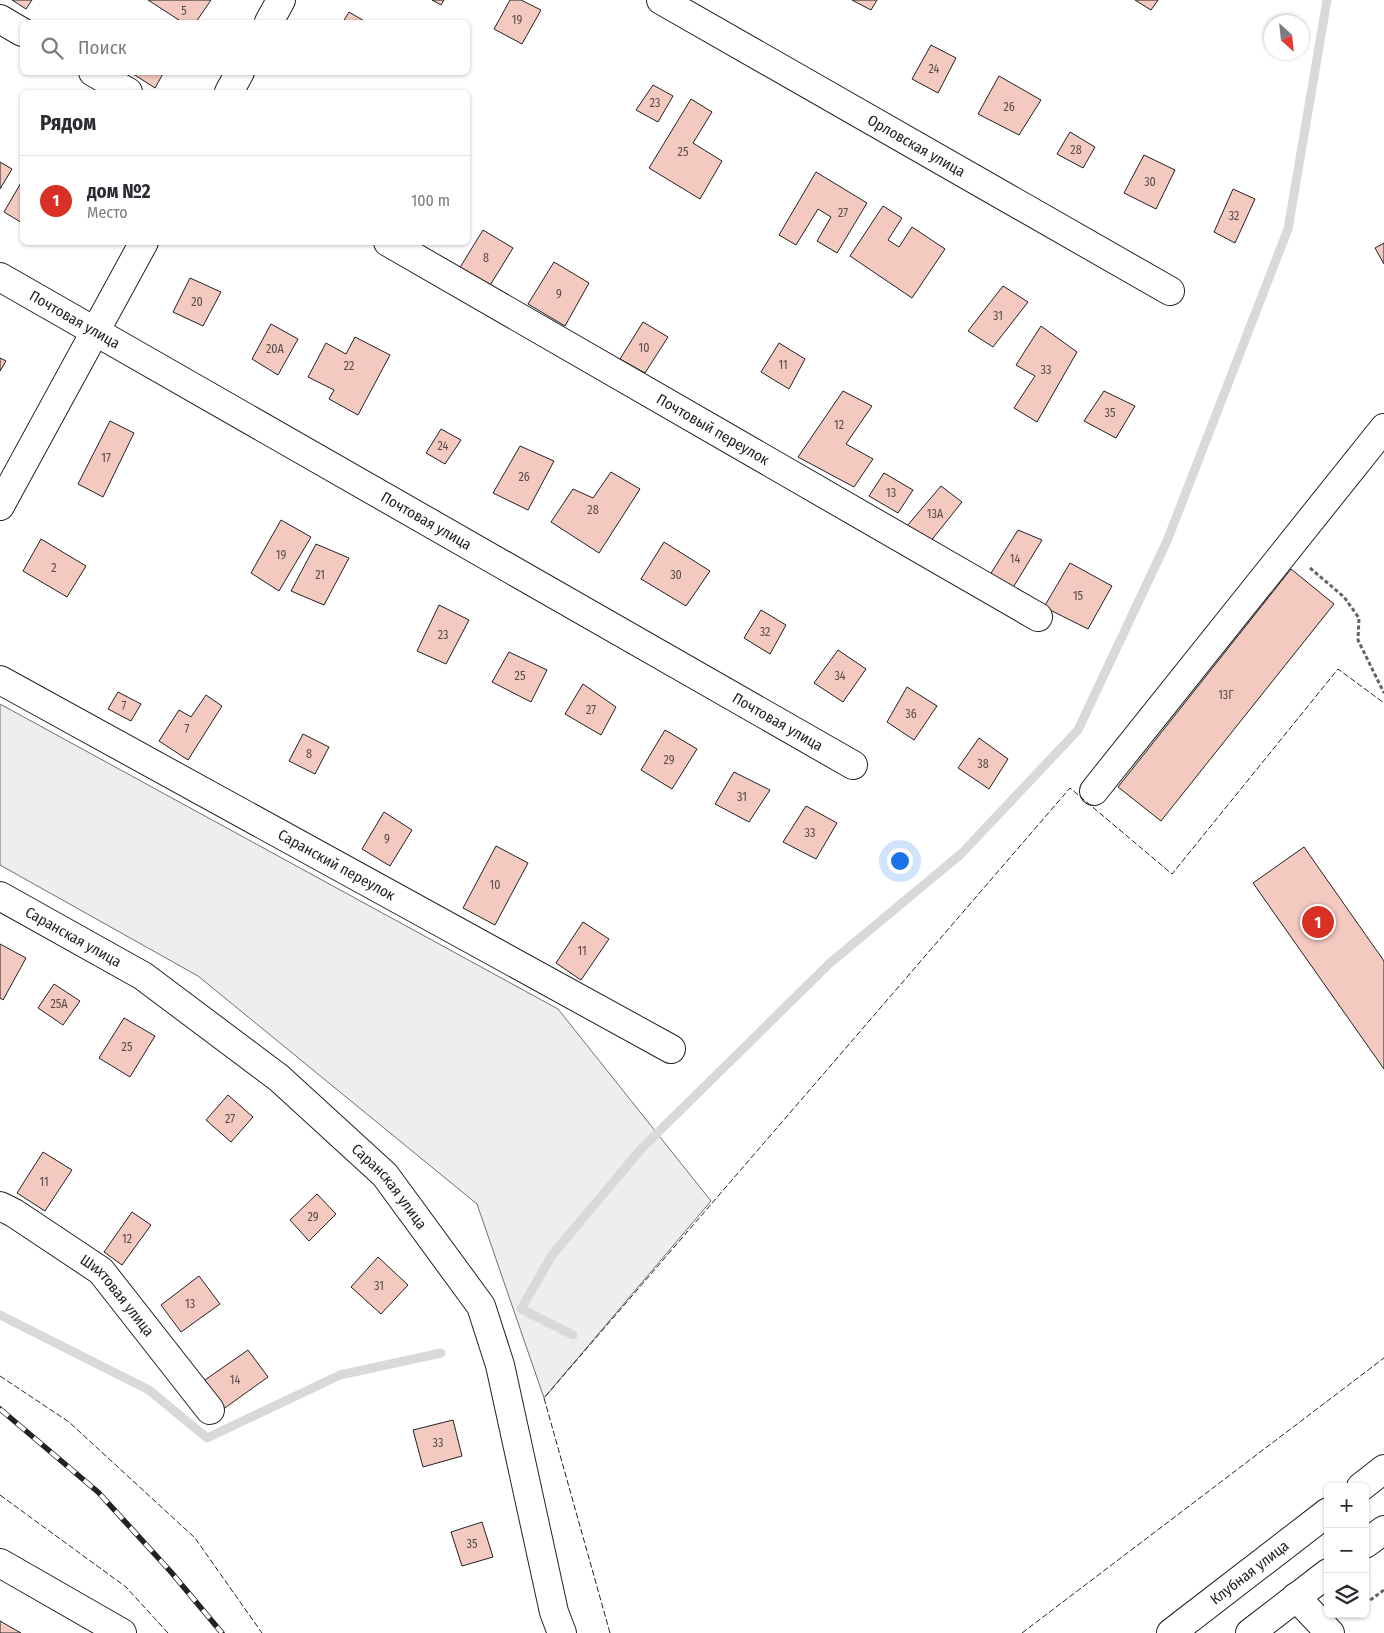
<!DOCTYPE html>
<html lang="ru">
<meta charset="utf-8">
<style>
body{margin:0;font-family:"Fira Sans Condensed",sans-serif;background:#f7f7f7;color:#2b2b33}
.controls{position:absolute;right:15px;bottom:15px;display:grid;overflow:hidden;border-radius:8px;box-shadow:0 1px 4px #0004}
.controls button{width:45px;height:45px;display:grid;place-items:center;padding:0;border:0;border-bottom:1px solid #e1e1e2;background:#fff;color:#2b2b33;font:25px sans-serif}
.compass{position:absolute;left:1264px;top:15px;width:45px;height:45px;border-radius:50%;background:#fff;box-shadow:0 1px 4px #0004;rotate:153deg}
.you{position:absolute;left:899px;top:860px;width:18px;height:18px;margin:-12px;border:4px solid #fff;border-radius:50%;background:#1a73e8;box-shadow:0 0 0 8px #1a73e833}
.badge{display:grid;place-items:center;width:32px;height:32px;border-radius:50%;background:#d93025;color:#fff;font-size:16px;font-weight:700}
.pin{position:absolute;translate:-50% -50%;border:2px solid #fff;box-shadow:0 1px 5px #0006}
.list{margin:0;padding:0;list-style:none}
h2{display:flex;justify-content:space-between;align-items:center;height:65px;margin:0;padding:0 20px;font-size:21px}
h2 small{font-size:16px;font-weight:400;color:#7c7c81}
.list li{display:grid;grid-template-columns:32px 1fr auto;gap:15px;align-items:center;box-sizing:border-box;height:90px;padding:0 20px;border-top:1px solid #e1e1e2}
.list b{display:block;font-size:19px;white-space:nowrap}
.list p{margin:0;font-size:16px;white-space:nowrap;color:#7c7c81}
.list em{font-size:16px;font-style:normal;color:#7c7c81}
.icon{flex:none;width:28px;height:28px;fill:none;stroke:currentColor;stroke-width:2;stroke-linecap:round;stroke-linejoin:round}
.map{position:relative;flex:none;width:1384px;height:1633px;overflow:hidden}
.search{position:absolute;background:#fff;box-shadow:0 1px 4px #0004;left:20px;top:20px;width:450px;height:55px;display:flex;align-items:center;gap:12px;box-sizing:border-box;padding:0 18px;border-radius:8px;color:#7c7c81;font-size:19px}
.panel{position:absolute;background:#fff;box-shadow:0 1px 4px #0004;left:20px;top:90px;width:450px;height:155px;border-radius:8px}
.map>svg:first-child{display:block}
</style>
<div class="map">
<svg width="1384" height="1633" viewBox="0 0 1384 1633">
<rect width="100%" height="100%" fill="#fff"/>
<!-- green -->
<path fill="#eee" stroke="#6f6f6f" d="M0,704L558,1009L711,1201L544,1398L477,1204L198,976L0,865Z"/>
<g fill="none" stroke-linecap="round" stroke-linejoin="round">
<!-- stream -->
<g stroke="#d9d9d9" stroke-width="9">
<path d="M0,1315L149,1390L207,1438L340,1375L441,1353"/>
<path d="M573,1335L521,1309L552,1255L642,1148L830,963L961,854L1078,730L1167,541L1288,229L1327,0"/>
</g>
</g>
<!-- building -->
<g fill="#f3c9c0" stroke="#222">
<path d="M12,0H32L26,9Z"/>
<path d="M148,0H211L196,22H182Z"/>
<path d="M432,0H444L441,5Z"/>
<path d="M510,0H521L541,10L522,44L494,29Z"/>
<path d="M852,0H877L871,10Z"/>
<path d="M1135,0H1158L1151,10Z"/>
<path d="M349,12L366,22H343Z"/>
<path d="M931,45L956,58L938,93L912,79Z"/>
<path d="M130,72H164L155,88Z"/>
<path d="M999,76L1041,100L1019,135L978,114Z"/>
<path d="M653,85L673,96L658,122L636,110Z"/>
<path d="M691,99L712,112L693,143L722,161L700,199L649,168Z"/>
<path d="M1070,132L1095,147L1083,168L1057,154Z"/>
<path d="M1144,155L1175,170L1156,209L1124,193Z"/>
<path d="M0,162L12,169L0,189Z"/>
<path d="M816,172L867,203L837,253L817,241L831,217L818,209L796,245L779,235Z"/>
<path d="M22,181V223L4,212Z"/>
<path d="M1233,189L1255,199L1235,243L1214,232Z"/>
<path d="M883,206L902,218L888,240L899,247L912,227L945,249L912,298L850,256Z"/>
<path d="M483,230L513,248L489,287L459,269Z"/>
<path d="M1384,243V264L1375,248Z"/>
<path d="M554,262L589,283L565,326L528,304Z"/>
<path d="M190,278L221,292L203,326L173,312Z"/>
<path d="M1003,286L1028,302L993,347L968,331Z"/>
<path d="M643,322L668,337L645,373L620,359Z"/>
<path d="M271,324L298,339L278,375L252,359Z"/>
<path d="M1041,326L1077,352L1037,422L1014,408L1035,376L1016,365Z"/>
<path d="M355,337L390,355L358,415L329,399L334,390L308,377L326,343L346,354Z"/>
<path d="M779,343L805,359L789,389L761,372Z"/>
<path d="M0,358L6,361L0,371Z"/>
<path d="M843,391L872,406L846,444L873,459L854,487L798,457Z"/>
<path d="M1104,391L1135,406L1116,438L1084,421Z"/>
<path d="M110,421L134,433L103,497L78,484Z"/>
<path d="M441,429L461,440L445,464L426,453Z"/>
<path d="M520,446L554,461L528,510L493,493Z"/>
<path d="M611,472L640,489L599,553L551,522L573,489L593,498Z"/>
<path d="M884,473L913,490L898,513L869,496Z"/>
<path d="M941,486L962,502L930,542L907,526Z"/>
<path d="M281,520L311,537L279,591L251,573Z"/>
<path d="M1018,530L1042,540L1011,591L988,578Z"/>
<path d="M41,539L86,566L67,597L23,571Z"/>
<path d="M664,542L710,571L686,606L641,579Z"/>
<path d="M316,544L349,558L324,605L291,591Z"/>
<path d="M1070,563L1112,586L1088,629L1044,607Z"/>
<path d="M1291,569L1334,604L1161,821L1118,787Z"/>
<path d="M439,605L469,620L446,664L417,651Z"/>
<path d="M761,610L786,625L770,654L744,638Z"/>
<path d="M838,650L866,669L843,702L814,683Z"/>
<path d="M509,652L547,670L531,702L492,682Z"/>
<path d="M583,684L616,707L601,735L565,714Z"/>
<path d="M907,687L937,706L914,740L887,722Z"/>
<path d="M118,692L141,704L131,721L108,709Z"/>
<path d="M206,695L222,706L188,760L159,741L179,710L191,717Z"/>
<path d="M665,730L697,749L672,789L641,770Z"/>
<path d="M303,734L329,747L315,774L289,761Z"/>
<path d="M979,738L1008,759L989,789L958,768Z"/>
<path d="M734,772L770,790L749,822L715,804Z"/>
<path d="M806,806L837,823L816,859L783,842Z"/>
<path d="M384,812L412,830L390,866L362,849Z"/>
<path d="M496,846L528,863L495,925L463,908Z"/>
<path d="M1304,847L1384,961V1069L1253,883Z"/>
<path d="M583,922L609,939L581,980L556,963Z"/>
<path d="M0,944L26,958L3,1000L0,998Z"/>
<path d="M54,984L80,1001L63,1025L38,1008Z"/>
<path d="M124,1018L155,1036L130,1077L99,1058Z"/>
<path d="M228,1095L253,1117L231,1142L206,1120Z"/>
<path d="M43,1152L72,1170L45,1211L17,1193Z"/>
<path d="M317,1194L336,1214L309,1241L290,1220Z"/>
<path d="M132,1212L151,1225L122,1265L104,1252Z"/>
<path d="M378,1257L408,1285L381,1314L351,1287Z"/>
<path d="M199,1276L220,1304L181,1332L161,1305Z"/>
<path d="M248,1350L268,1377L222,1410L202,1382Z"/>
<path d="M453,1420L462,1456L423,1467L413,1430Z"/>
<path d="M482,1522L493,1557L462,1566L451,1532Z"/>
<path d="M0,1621L21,1633H0Z"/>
</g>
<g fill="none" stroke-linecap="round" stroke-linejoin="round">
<defs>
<g id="minor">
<path id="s1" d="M661,0L1170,291"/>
<path d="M0,19L22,32"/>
<path d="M269,22L281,0"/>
<path d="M93,72L128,92"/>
<path d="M229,92L240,72"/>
<path id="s2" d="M388,242L1038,617"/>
<path id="s3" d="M0,277L853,765"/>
<path d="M0,506L144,242"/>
<path id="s4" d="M0,680L671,1049"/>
<path d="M1094,791L1384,428"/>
<path id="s5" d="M0,896L143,976L279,1078L385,1175L481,1306L500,1365L554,1612L562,1633"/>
<path id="s6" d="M0,1206L14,1213L101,1271L210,1410"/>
<path d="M0,1563L122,1633"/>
<path d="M1296,1597L1330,1633"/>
</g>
<g id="major">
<path d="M1361,1487L1384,1469"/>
<path d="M1365,1544L1384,1530"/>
<path id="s7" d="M1171,1633L1328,1512"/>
<path d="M1250,1633L1328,1573"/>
</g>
</defs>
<!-- minor casing -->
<use href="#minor" stroke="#222" stroke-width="30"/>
<!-- major casing -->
<use href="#major" stroke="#222" stroke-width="30"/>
<!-- path -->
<g stroke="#646464" stroke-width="3" stroke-dasharray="4 2.5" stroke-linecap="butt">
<path d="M1310,568L1344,597L1359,618L1358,640L1384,693"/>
<path d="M1365,1604L1384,1590"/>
</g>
<!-- minor -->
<use href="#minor" stroke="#fff" stroke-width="28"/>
<!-- major -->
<use href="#major" stroke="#fff" stroke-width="28"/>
<defs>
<path id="rail" d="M0,1409L98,1492L171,1572L222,1633"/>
</defs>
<!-- rail casing -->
<use href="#rail" stroke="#222" stroke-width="5.5"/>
<!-- rail -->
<use href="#rail" stroke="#fff" stroke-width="4" stroke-dasharray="11" stroke-linecap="butt"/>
<!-- fence -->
<g stroke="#222" stroke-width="1" stroke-dasharray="6 2.5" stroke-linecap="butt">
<path d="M0,1376L69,1422L195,1538L262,1633"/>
<path d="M0,1495L126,1587L168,1633"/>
<path d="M610,1633L544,1398L1070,788L1172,874L1338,669L1384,703"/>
<path d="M1022,1633L1384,1358"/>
</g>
</g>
<g text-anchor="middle" stroke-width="4" stroke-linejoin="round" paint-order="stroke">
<!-- number labels -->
<g font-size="12" fill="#564c4a">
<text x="184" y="15">5</text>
<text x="517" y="24">19</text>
<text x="934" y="73">24</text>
<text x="655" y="107">23</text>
<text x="1009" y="111">26</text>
<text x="1076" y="154">28</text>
<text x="683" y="156">25</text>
<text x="1150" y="186">30</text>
<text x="843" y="217">27</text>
<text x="1234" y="220">32</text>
<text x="486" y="262">8</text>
<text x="559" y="298">9</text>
<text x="197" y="306">20</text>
<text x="998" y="320">31</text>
<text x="644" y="352">10</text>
<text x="275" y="353">20А</text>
<text x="783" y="369">11</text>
<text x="349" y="370">22</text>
<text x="1046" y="374">33</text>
<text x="1110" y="417">35</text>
<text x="839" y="429">12</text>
<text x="443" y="450">24</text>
<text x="106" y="462">17</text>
<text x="524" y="481">26</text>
<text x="891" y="497">13</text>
<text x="593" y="514">28</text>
<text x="935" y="518">13А</text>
<text x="281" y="559">19</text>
<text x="1015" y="563">14</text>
<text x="54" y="572">2</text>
<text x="320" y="579">21</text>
<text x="676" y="579">30</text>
<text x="1078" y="600">15</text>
<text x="765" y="636">32</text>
<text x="443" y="639">23</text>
<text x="520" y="680">25</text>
<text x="840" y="680">34</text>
<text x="1226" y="699">13Г</text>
<text x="124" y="710">7</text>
<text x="591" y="714">27</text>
<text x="911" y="718">36</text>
<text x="187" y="733">7</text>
<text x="309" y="758">8</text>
<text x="669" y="764">29</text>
<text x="983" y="768">38</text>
<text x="742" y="801">31</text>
<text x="810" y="837">33</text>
<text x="387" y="843">9</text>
<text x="495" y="889">10</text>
<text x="582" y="955">11</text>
<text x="59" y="1008">25А</text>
<text x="127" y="1051">25</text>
<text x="230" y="1123">27</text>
<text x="44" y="1186">11</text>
<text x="313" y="1221">29</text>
<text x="127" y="1243">12</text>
<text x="379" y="1290">31</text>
<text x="190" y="1308">13</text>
<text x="235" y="1384">14</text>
<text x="438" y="1447">33</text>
<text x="472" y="1548">35</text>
</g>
<!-- street labels -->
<g font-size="15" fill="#222" stroke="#fff">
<text dy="5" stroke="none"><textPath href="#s1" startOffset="294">Орловская улица</textPath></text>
<text dy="5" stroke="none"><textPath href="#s3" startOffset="86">Почтовая улица</textPath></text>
<text dy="5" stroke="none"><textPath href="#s2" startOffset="375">Почтовый переулок</textPath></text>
<text dy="5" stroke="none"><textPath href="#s3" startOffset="491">Почтовая улица</textPath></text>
<text dy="5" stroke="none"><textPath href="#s3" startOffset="896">Почтовая улица</textPath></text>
<text dy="5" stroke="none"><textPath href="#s4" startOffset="384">Саранский переулок</textPath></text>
<text dy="5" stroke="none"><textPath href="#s5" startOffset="84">Саранская улица</textPath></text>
<text dy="5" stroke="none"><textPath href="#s5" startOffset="489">Саранская улица</textPath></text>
<text dy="5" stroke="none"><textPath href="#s6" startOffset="149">Шихтовая улица</textPath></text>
<text dy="5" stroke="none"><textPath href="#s7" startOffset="99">Клубная улица</textPath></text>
</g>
</g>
</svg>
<div class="controls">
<button>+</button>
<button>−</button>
<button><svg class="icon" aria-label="layers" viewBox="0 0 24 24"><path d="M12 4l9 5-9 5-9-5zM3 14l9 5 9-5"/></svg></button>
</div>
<svg class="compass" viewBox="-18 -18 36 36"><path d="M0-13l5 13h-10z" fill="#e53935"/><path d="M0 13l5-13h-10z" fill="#7c7c81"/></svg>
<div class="you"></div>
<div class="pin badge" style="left:1318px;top:922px">1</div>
<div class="search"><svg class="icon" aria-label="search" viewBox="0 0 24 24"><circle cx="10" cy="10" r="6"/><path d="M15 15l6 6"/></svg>Поиск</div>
<section class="panel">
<h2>Рядом<small></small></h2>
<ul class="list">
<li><span class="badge">1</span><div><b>дом №2</b><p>Место</p></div><em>100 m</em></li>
</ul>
</section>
</div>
